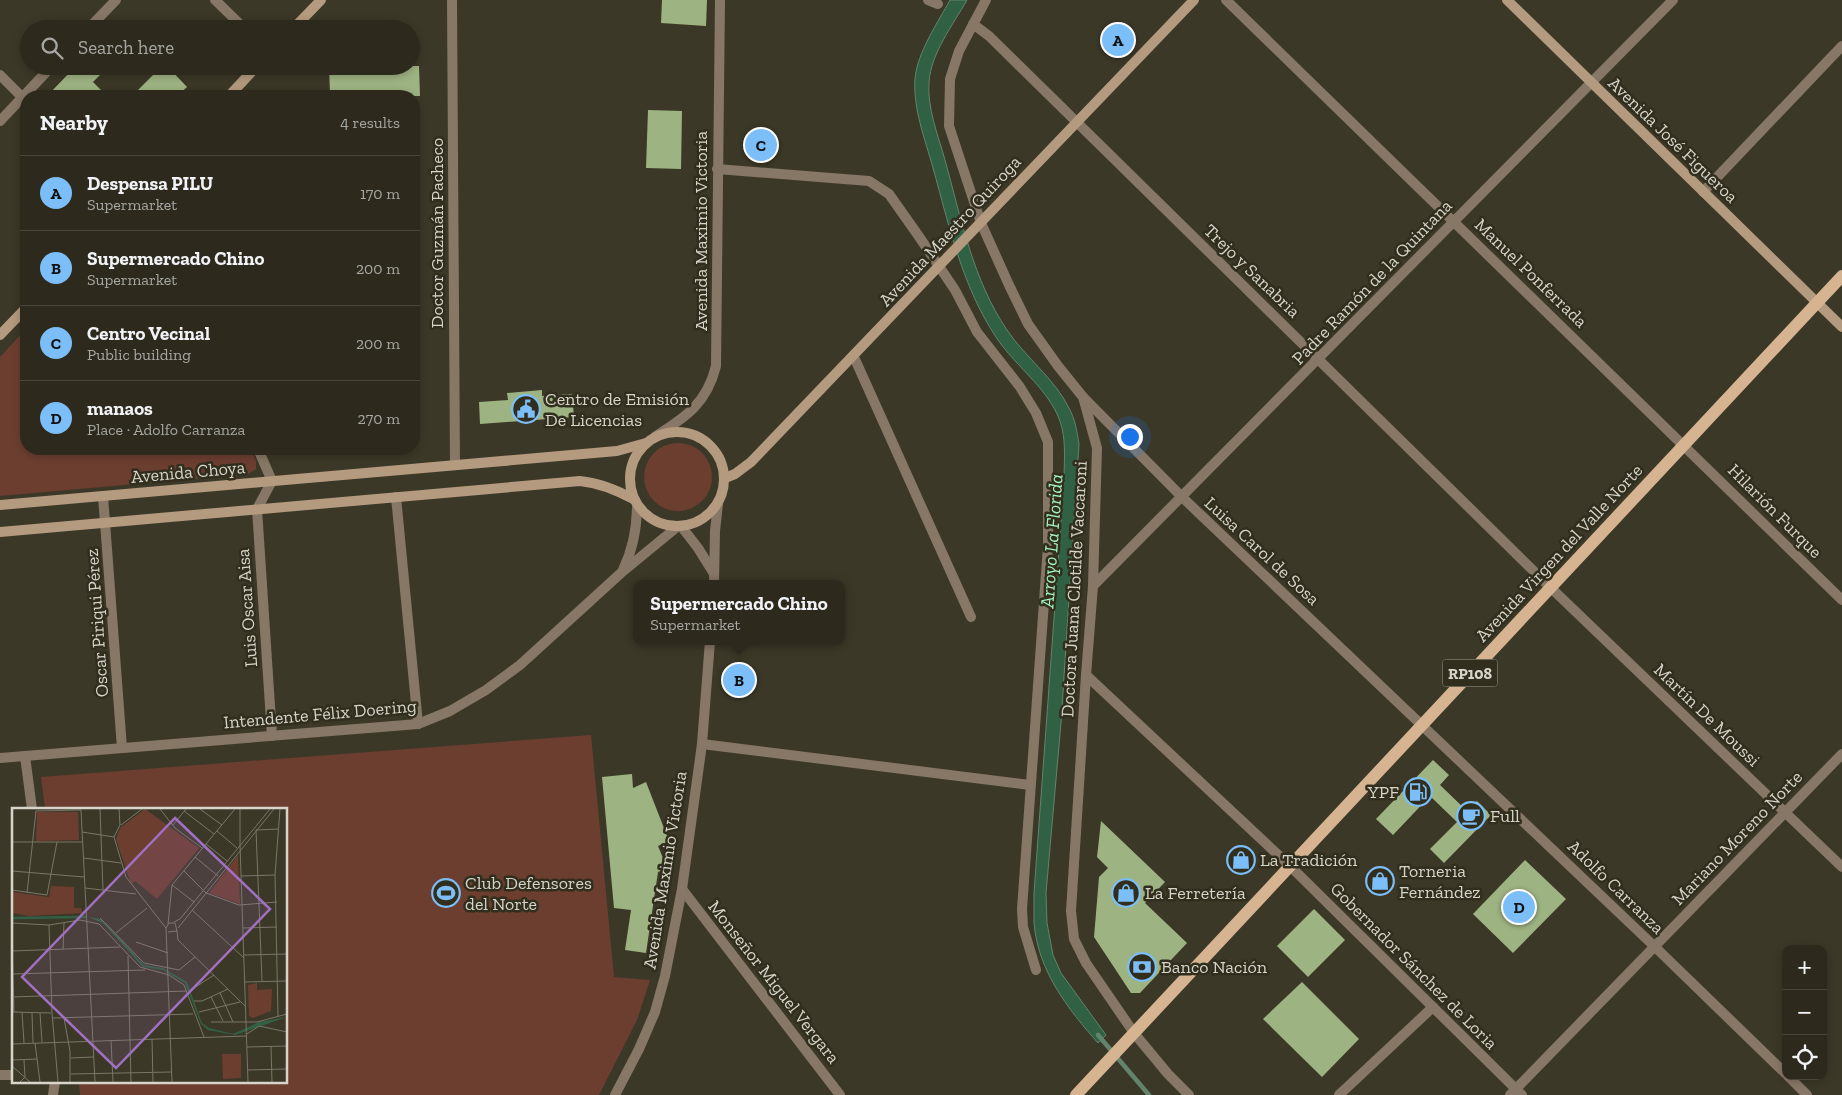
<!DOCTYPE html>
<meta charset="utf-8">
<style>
body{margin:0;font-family:"Zilla Slab",serif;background:#39362a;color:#f1f3f6}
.controls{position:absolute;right:15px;bottom:15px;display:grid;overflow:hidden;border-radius:10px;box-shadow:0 2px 8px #0003}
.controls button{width:45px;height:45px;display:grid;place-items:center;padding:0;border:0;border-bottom:1px solid #48463b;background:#2d2a1d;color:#f1f3f6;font:25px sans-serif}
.you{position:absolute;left:1129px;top:436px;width:18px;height:18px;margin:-12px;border:4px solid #fff;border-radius:50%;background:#1a73e8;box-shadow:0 0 0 8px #1a73e833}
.badge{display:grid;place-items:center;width:32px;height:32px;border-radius:50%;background:#7bbef8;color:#111;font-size:16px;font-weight:700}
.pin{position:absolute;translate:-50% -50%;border:2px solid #fff;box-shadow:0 1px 5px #0006}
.popup{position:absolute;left:633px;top:580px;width:212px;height:65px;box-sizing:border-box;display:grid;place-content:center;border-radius:10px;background:#2d2a1d;filter:drop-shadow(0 1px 4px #0005);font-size:16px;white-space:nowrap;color:#a7a7a4}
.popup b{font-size:19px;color:#f1f3f6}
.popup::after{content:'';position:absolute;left:50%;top:100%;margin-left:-10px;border:10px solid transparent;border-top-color:#2d2a1d}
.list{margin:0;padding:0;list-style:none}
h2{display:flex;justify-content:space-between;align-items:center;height:65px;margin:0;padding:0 20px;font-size:21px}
h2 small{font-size:16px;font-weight:400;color:#a7a7a4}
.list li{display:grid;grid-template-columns:32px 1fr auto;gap:15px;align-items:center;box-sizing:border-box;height:75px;padding:0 20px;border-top:1px solid #48463b}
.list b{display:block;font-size:19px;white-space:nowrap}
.list p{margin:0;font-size:16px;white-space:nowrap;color:#a7a7a4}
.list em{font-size:16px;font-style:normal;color:#a7a7a4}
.icon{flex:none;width:28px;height:28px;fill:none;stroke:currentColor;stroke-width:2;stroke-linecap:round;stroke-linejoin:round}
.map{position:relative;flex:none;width:1842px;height:1095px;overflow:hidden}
.search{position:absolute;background:#2d2a1d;box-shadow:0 2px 8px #0003;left:20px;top:20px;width:400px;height:55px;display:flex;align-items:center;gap:12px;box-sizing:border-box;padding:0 18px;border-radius:28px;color:#a7a7a4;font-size:19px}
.panel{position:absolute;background:#2d2a1d;box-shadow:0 2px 8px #0003;left:20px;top:90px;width:400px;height:365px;border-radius:20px}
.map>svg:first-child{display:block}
</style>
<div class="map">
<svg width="1842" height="1095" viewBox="0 0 1842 1095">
<rect width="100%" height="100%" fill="#3c3827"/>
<!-- green -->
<g fill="#6c3e30">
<path d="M26,329V449H251L256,461V469L248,474L0,496V357Z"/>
<circle cx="678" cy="477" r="34"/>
<path d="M591,735L614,977L650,980L637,1020L599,1095H80L79,1081H286V809H45L41,777Z"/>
</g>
<!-- water -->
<path fill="#306144" stroke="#62846c" d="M950,0H967C953,25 931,53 929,82C927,108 938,135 945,160C961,218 973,280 1007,330C1026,358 1054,378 1069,408C1075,419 1077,431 1079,444L1061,723L1046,893L1047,923L1053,955L1061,973L1106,1035L1098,1043C1068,1009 1038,971 1034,923C1034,913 1034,903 1034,893L1064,481C1064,464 1066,445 1062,428C1053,391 1016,368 996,337C962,286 949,225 933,168C925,139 913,109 915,79C917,53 938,22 950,0Z"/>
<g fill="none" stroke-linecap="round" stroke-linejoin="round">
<!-- stream -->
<path stroke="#62846c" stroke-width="4.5" d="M1098,1035L1149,1095"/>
</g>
<!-- building -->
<g fill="#9eb382">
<path d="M662,0H707L706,26L661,23Z"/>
<path d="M76,66H109L93,82L107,96H47Z"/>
<path d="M162,66H167L187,87L177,96H132Z"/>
<path d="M329,66H419L420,96H366V93L330,94Z"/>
<path d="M648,110L682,111L681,169L646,168Z"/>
<path d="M542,390V396L572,394L574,417L480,424L479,402L508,400L507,393Z"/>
<path d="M1433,760L1449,775L1440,785L1467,811L1477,801L1491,815L1444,863L1430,849L1457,822L1430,796L1393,835L1376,819Z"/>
<path d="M632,774L633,788L646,782L669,841L658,846L667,868L658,872L646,953L625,950L631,910L614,908L602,777Z"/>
<path d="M1101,821L1165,882L1145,903L1187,943L1140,993H1131L1094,937L1099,877L1108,868L1097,857Z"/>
<path d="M1525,860L1566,899L1513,953L1473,914Z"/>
<path d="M1314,909L1345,940L1308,977L1277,946Z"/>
<path d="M1302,982L1359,1039L1322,1077L1263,1019Z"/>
</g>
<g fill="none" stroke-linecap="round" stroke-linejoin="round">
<!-- street -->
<g stroke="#877766" stroke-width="10">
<path d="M215,0L245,29"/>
<path d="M452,0L455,465"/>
<path d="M928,0L938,4"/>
<path d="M986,0L959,51L950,79L949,126L981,223L1009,285L1028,324L1058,366L1083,397L1097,448L1093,586L1086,675L1071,911L1074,939L1086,963L1134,1033L1168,1074L1189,1095"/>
<path d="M1226,0L1842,600"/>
<path d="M973,24L989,36L1550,587L1842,867"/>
<path d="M88,29L116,0"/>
<path d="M0,75L26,101"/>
<path d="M0,121L52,66"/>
<path d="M717,169L869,181L889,194L920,238L955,290L977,332L1020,387L1036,413L1048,442V546L1022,909L1023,927L1036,970"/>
<path d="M1703,192L1842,46"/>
<path d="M854,357L971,617"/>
<path d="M1084,398L1183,498L1654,946L1786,1074"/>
<path d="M656,436C686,417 707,403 716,366L720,0"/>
<path d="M258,449L272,481L257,509L272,736"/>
<path d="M103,496L122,748"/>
<path d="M396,497L418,724"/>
<path d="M681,526L698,548L713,572"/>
<path d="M623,570C633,549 637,528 637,505"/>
<path d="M714,584L715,531L718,504"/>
<path d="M1093,586L1673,0"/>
<path d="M1086,675L1290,866L1522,1095"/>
<path d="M702,744L1030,785"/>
<path d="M25,756L32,809"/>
<path d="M0,758L418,724L450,711L486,690L520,665L621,573L677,527"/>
<path d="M682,889L840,1095"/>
<path d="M0,1075H14"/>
<path d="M1788,1076L1807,1095"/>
<path d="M53,1095L55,1081"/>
<path d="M615,1095L639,1049L655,1012L665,976L682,889L702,744L710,641"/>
<path d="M1339,1095L1433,1007"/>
<path d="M1510,1095L1842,754"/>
</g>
<!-- secondary -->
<g stroke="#b49a7f" stroke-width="10">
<path d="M1507,0L1842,327"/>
<path d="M293,29L321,0"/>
<path d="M229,96L257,66"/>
<path d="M0,335L26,308"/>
<circle cx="677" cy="479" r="47"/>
<path d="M725,478L735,474L751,462L1194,0"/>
<path d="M0,505L617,451L646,443"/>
<path d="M0,532L580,481C600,483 617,490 635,500"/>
</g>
<!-- primary -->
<path stroke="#d6b492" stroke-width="12" d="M1076,1095L1842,276"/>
</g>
<!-- icons -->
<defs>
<symbol id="civic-ring" viewBox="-11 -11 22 22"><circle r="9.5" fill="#312e1d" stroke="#7bbef8" stroke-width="1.5"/><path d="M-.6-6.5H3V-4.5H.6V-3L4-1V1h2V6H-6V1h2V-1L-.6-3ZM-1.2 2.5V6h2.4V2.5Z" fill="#7bbef8"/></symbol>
<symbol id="fuel-ring" viewBox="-11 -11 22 22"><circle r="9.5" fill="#312e1d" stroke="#7bbef8" stroke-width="1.5"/><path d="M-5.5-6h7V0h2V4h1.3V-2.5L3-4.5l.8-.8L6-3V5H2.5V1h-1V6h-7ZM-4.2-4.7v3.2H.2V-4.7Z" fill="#7bbef8"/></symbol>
<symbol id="cafe-ring" viewBox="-11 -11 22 22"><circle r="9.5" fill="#312e1d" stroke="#7bbef8" stroke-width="1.5"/><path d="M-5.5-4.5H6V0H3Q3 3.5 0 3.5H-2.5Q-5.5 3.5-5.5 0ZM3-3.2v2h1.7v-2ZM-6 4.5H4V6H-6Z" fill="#7bbef8"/></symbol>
<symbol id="shop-ring" viewBox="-11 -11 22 22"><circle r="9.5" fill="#312e1d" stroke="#7bbef8" stroke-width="1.5"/><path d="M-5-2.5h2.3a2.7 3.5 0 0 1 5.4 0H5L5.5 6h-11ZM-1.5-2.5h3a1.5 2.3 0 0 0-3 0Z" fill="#7bbef8"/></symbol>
<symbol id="stadium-ring" viewBox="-11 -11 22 22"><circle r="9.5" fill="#312e1d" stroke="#7bbef8" stroke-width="1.5"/><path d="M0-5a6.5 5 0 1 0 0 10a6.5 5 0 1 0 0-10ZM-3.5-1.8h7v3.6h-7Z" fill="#7bbef8"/></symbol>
<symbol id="bank-ring" viewBox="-11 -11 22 22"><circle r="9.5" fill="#312e1d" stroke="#7bbef8" stroke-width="1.5"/><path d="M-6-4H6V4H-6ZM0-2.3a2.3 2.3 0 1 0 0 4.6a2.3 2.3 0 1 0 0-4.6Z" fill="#7bbef8"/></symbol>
</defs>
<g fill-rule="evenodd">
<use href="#civic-ring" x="510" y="393" width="32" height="32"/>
<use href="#fuel-ring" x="1402" y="776" width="32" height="32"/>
<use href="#cafe-ring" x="1455" y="800" width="32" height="32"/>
<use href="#shop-ring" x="1225" y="844" width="32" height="32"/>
<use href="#shop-ring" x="1364" y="865" width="32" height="32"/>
<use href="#stadium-ring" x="430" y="877" width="32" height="32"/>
<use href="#shop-ring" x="1110" y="877" width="32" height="32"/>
<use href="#bank-ring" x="1126" y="951" width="32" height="32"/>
</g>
<g text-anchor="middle" stroke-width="5" stroke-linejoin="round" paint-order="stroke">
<!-- shield labels -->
<rect fill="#312e1d" stroke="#a5a396" stroke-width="1" x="1442.5" y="659.5" width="55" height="27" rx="4"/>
<g font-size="16" font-weight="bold" fill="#d7d5ca">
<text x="1470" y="679">RP108</text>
</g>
<!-- street labels -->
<g font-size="18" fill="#d7d5ca" stroke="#312e1d">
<text transform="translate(1673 140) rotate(44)" y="6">Avenida José Figueroa</text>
<text transform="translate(701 231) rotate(-90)" y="6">Avenida Maximio Victoria</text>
<text transform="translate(950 231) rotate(-47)" y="6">Avenida Maestro Quiroga</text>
<text transform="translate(437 233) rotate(-90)" y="6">Doctor Guzmán Pacheco</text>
<text transform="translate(1252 271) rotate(44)" y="6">Trejo y Sanabria</text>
<text transform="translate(1531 273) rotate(44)" y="6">Manuel Ponferrada</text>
<text transform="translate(1372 282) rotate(-46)" y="6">Padre Ramón de la Quintana</text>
<text transform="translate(188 472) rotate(-5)" y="6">Avenida Choya</text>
<text transform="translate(1775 511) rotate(45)" y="6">Hilarión Furque</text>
<text transform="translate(1262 551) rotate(43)" y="6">Luisa Carol de Sosa</text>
<text transform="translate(1559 553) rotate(-47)" y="6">Avenida Virgen del Valle Norte</text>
<text transform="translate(1074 589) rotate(-87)" y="6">Doctora Juana Clotilde Vaccaroni</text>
<text transform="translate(247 608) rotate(-94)" y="6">Luis Oscar Aisa</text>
<text transform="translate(97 623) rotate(-94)" y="6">Oscar Piriqui Pérez</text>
<text transform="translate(320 714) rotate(-5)" y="6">Intendente Félix Doering</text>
<text transform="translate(1707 715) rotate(44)" y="6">Martín De Moussi</text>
<text transform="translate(1737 838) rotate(-46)" y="6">Mariano Moreno Norte</text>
<text transform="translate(665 870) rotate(-81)" y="6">Avenida Maximio Victoria</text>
<text transform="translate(1616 887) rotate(44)" y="6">Adolfo Carranza</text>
<text transform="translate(1414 966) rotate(45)" y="6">Gobernador Sánchez de Loria</text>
<text transform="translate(774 982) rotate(52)" y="6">Monseñor Miguel Vergara</text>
</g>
<!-- poi labels -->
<g font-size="18" fill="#d7d5ca" stroke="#312e1d" text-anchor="start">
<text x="545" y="405">Centro de Emisión<tspan x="545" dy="21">De Licencias</tspan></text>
<text x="1399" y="798" text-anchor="end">YPF</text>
<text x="1490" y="822">Full</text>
<text x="1260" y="866">La Tradición</text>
<text x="1399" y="877">Torneria<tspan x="1399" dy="21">Fernández</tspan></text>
<text x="465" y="889">Club Defensores<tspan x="465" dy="21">del Norte</tspan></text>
<text x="1145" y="899">La Ferretería</text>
<text x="1161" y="973">Banco Nación</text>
</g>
<!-- water labels -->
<g font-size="19" font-style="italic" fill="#a4f1c1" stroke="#312e1d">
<text transform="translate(1051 541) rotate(-86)" y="7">Arroyo La Florida</text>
</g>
</g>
<!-- overview -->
<g transform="translate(12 808)">
<rect width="275" height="275" fill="#3c3827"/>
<path d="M133,1L187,40L145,91L123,73L119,76L104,31L108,20ZM25,4H66L67,32L24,33ZM226,47L228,95V96L197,85ZM39,78L62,79V100H69L70,105L17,108L0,105V84L37,89ZM245,175V182L260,181L259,203L241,210L237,208L236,177ZM210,246H229V270L211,271Z" fill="#6c3e30"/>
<path d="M76,109L88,111L95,116L132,157L151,160L175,174L190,215L197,220L221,226L247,214L275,209L223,227L196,222L189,216L173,175L151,162L131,159L91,115Z" fill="#306144"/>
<path fill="none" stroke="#306144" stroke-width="2.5" d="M0,110L74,109"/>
<path fill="none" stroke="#7a7768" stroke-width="1" d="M88,1L91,82M107,1L108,17L102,29L114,69L154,120M148,1L163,20L190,40M188,1L210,17M69,2L83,274M172,3L202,26M109,17L130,1M161,17L174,1M205,23L225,40M70,24L102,29M0,34H70M194,36L215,53M228,37V1M228,37L236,274M183,49L206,68M72,50L109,55M0,63L72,69M172,63L194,85L227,97L265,94M229,68L263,67M160,77L182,94M73,80L124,86M0,82L35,87L45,34M15,85L24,3L69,2M180,102L232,150M88,110L132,155L167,162L183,149M162,114L168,111L258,1M0,115L37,117L68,112L87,116L128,159L157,167L172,177L192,229M156,116L160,77L223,1M37,117L40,205L46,274M166,120L262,1M231,120L265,119M165,123L166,132L234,199M156,124L165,123L163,115H157L154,120L160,274M104,125L135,100M0,133L2,204M124,134L156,145M51,141L52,115M0,143L108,139M232,147L275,146M116,148L119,274M0,166L133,162M250,173L244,22L267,21M233,174L275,173M179,182L202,167M208,185L221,214M0,189L175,183M199,189L211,213M182,193H190L216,181M0,204L39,205M10,204L12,235M187,204L228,194M20,205L21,235M28,205L30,234M266,208L263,67L268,1M40,210L181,206M52,210L58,243V274M199,214H245L275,206M235,226L247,218L275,224M140,231L141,274M99,232L101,274M23,235L28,274M0,236L234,228M235,239L275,238M259,239L260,274M59,250L81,249M0,252L25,251M0,258L18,274M236,262L275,261M59,266L160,264M8,274L13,269L12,252"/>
<path fill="#a070c3" fill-opacity="0.15" stroke="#a070c3" stroke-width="2.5" d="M163,10L258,101L104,260L10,169Z"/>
<rect width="275" height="275" fill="none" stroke="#d7d5ca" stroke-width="2.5"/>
</g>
</svg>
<div class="controls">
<button>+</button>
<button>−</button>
<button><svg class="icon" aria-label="locate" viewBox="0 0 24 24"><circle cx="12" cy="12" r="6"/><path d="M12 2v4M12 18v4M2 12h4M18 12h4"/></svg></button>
</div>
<div class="you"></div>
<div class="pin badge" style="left:1118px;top:40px">A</div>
<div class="pin badge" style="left:739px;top:680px">B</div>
<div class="popup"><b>Supermercado Chino</b>Supermarket</div>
<div class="pin badge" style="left:761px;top:145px">C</div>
<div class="pin badge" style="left:1519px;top:907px">D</div>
<div class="search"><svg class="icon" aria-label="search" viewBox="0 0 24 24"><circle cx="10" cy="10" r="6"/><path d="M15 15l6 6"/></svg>Search here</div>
<section class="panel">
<h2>Nearby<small>4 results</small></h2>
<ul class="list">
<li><span class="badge">A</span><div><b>Despensa PILU</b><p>Supermarket</p></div><em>170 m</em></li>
<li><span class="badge">B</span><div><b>Supermercado Chino</b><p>Supermarket</p></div><em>200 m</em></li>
<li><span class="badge">C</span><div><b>Centro Vecinal</b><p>Public building</p></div><em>200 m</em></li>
<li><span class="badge">D</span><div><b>manaos</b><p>Place · Adolfo Carranza</p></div><em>270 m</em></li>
</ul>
</section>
</div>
